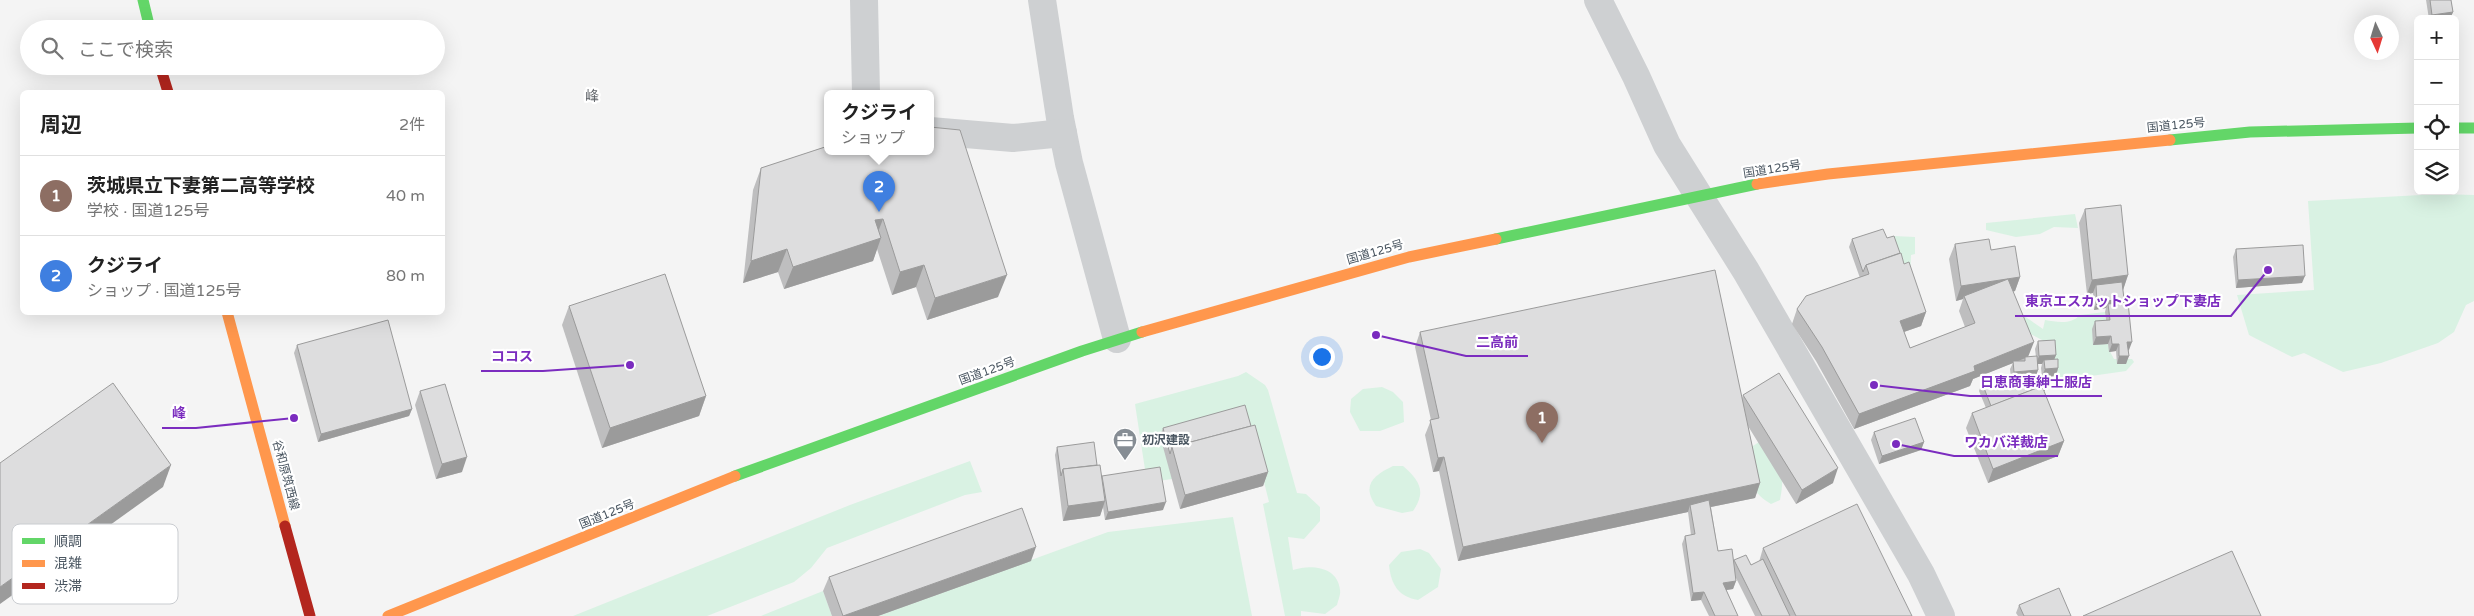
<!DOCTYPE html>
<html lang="ja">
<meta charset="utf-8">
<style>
body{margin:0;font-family:"Varela Round","Noto Sans JP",sans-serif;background:#f2f2f2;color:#222}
.controls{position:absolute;right:15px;top:15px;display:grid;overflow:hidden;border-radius:8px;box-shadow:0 5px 20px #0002}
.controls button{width:45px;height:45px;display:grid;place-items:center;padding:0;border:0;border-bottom:1px solid #e0e0e0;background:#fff;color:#222;font:25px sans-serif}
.compass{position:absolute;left:2354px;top:15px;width:45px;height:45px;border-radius:50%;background:#fff;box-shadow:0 5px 20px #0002;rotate:176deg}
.you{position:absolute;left:1321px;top:356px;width:18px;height:18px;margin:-12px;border:4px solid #fff;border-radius:50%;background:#1a73e8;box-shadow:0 0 0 8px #1a73e833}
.badge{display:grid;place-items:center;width:32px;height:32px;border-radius:50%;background:#b45309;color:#fff;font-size:16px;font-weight:700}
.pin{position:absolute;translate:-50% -41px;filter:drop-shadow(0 1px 2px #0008)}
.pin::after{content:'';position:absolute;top:26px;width:18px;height:15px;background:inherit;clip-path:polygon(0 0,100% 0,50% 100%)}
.popup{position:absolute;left:824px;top:90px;width:110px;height:65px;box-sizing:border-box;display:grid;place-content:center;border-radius:8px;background:#fff;filter:drop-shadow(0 1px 4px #0005);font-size:16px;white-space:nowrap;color:#767676}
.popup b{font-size:19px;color:#222}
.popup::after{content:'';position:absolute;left:50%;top:100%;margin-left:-10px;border:10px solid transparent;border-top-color:#fff}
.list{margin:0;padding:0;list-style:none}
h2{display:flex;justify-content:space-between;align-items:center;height:65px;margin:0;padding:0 20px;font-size:21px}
h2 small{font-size:16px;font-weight:400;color:#767676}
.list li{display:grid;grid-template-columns:32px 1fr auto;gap:15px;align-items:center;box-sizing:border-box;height:80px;padding:0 20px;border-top:1px solid #e0e0e0}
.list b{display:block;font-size:19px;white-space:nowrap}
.list p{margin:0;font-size:16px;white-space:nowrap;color:#767676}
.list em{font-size:16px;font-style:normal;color:#767676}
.icon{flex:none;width:28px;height:28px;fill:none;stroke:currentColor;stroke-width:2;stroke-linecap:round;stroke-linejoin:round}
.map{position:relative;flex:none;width:2474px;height:616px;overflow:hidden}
.search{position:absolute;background:#fff;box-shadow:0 5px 20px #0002;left:20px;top:20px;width:425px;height:55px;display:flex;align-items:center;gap:12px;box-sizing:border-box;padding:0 18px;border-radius:28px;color:#767676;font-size:19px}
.panel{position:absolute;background:#fff;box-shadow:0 5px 20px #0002;left:20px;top:90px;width:425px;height:225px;border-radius:8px}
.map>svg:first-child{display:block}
</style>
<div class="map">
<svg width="2474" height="616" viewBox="0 0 2474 616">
<rect width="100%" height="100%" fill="#f4f4f4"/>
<!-- green -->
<g fill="#d9f2e3">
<path d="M2440,194L2474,195V301L2466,305L2454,332L2438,343L2381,363L2343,372L2304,353L2292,357L2249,335L2237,295L2314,290L2308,201Z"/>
<path d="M2075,214L2078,228L2054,227L2040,234L2016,237L1986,230V223Z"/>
<path d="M1894,236L1915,237V254L1911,255L1910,279L1892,244Z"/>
<path d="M2014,309L2043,329L2045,320C2057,322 2071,325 2080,315L2105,312C2107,328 2105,345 2114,359H2132L2134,362L2126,371L2070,379L2059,377L2049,372L2044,341L2027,332Z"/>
<path d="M1246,372L1265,385L1268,390L1297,493L1306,494L1320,507V521L1304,539L1288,537L1293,570C1310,564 1338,566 1340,590C1341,594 1338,601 1337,605L1325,614L1301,611V616H1285L1263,504L1269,502L1245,406L1172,479L1158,481L1146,476L1135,404L1238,376Z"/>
<path d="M1382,387L1393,392L1403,402L1404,422L1380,431H1360L1350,412L1351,399L1363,389Z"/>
<path d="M1759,442C1780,465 1786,468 1780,500L1771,504C1747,490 1750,475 1747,450Z"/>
<path d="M970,461L982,492L965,495L827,548L811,568L794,582L707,616H573L850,505Z"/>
<path d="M1393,466H1403C1419,480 1427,491 1413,511L1402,513L1376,506C1361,485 1374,475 1393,466Z"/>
<path d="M1233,517L1252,616H878L1108,532Z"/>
<path d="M1420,549L1429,553L1441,569L1438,587L1418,600C1399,597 1391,585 1389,565L1401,552Z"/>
<path d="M823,591L832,616H761Z"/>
</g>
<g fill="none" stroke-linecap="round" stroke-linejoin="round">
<!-- street -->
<g stroke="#ced0d2" stroke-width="28">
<path d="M864,0L866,93"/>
<path d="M1042,0L1060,118L1069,163L1117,339"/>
<path d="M1598,0L1636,76L1667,145L1746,271L1921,574L1941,616"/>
<path d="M930,131L1013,138L1063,133"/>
</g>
<!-- fast -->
<g stroke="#63d668" stroke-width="11">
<path d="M143,0L150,29"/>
<path d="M2455,128H2474"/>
<path d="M2170,140L2250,132L2418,128"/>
<path d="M1496,239L1757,184"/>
<path d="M735,476L1082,351L1142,332"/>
</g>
<!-- slow -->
<g stroke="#ff974d" stroke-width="11">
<path d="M1757,184L1828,174L2170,140"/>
<path d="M227,312L285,526"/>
<path d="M1142,332L1409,257L1496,239"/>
<path d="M388,616L735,476"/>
</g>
<!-- jam -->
<g stroke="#b3261e" stroke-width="11">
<path d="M160,66L168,92"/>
<path d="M285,526L310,616"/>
</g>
</g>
<!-- wall -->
<g fill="#bebebf">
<path d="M2426,0H2451L2453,12L2450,19H2429Z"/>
<path d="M828,146L998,297L927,320L916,287L892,295L877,249L873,261L784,289L778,272L743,283L753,190L761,168Z"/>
<path d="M2085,209L2128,275L2123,290V303L2129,350L2126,364H2117L2116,351L2109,352L2108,344L2093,345L2092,329L2095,321L2106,320L2105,312L2106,308L2094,310L2093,293L2087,294L2079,223Z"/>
<path d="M1887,238L1904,264L1926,312L1921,326L1904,332L1910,348L1965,327L1959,311L1963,299L1956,301L1949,259L1955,244L1991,250L2020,277L2015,291L2013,292L2028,357H2036L2035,349L2038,341L2056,355L2054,359L2058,368L2056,376L2042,377L2041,368L2042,364H2038V370L2036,376L2044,393L2064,441L2058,456L1988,483L1966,428L1972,413L1986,408L1979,391L1982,383L2011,379L2010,369L2013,363L1973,379L1970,386L1854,429L1816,361L1792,324L1797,309L1860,278L1849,247L1852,239Z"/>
<path d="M2236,249L2302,283L2236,288L2233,257Z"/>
<path d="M569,306L706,396L699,416L602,448L562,325Z"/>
<path d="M1420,332L1742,398L1743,395L1833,483L1796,504L1748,426L1760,483L1755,498L1711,507L1718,551L1733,562L1734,560L1751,565L1759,562L1763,548L1912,616H1755L1735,576L1736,581L1733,589L1726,590L1738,616H1709L1701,600L1691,601L1682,544L1685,536L1691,535L1688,512L1458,561L1439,471L1433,472L1425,435L1431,420L1415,347Z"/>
<path d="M297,345L412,409L409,416L318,442L294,353Z"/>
<path d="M420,391L462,472L436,479L415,405Z"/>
<path d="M1163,428L1268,472L1263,486L1180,509L1160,436Z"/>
<path d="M1874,432L1924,442L1921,450L1879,464L1871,440Z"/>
<path d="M1057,447L1097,465L1102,476L1163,510L1105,520L1103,507L1100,516L1063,521L1055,455Z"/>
<path d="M1031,561L878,616H832L823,591L829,577Z"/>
<path d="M2019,605L2071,616H2018L2016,613Z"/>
</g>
<!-- shaded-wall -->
<g fill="#9b9b9b">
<path d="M2453,12L2450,19H2431L2432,15Z"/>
<path d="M883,219L875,240L881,238L873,261L784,289L793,267L875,220Z"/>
<path d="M787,249L778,272L743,283L751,261Z"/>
<path d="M924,265L916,287L892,295L900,272Z"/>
<path d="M1007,275L998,297L927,320L935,298Z"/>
<path d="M2128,275L2123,290L2096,285L2093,293L2087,294L2092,280Z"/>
<path d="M2305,276L2302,283L2236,288L2238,280Z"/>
<path d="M2020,277L2015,291L1965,299L1964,296L1963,299L1956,301L1961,286Z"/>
<path d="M2124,299L2121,307L2108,304L2106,308L2094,310L2097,302Z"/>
<path d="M1926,312L1921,326L1895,335L1900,321Z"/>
<path d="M2111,336L2108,344L2093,345L2096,337Z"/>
<path d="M2034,342L2028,357L2013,363V361V363L1973,379L1970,386L1854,429L1859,414L1974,366Z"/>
<path d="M2127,342H2132L2129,350H2125Z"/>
<path d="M2112,344H2119L2116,351L2109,352Z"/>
<path d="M2056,355L2053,363L2044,360L2042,364H2036L2039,356Z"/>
<path d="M2119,356H2129L2126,364H2117Z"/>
<path d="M2058,368L2056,376L2042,377L2045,369Z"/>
<path d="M2038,370L2035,378L2011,380L2014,372Z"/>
<path d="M706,396L699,416L602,448L610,428Z"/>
<path d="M412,409L409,416L318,442L321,434Z"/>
<path d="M2064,441L2058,456L1988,483L1993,469Z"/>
<path d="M1924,442L1921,450L1879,464L1882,456Z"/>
<path d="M467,457L462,472L436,479L442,464Z"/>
<path d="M1444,457L1439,471L1433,472L1438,458Z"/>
<path d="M171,465L163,487L0,604V587Z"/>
<path d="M1838,468L1833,483L1796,504L1802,490Z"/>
<path d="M1268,472L1263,486L1180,509L1185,495Z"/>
<path d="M1760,483L1755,498L1691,511L1690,505L1688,512L1458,561L1463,547Z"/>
<path d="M1105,501L1100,516L1063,521L1068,506Z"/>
<path d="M1166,502L1163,510L1105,520L1108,512Z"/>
<path d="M1036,547L1031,561L878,616H843Z"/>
<path d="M1736,581L1733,589L1720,591L1723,583Z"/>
<path d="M1704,592L1701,600L1691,601L1693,593Z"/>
</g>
<!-- building -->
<g fill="#ddddde" stroke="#9b9b9b">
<path d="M2430,0H2451L2453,12L2432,15Z"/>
<path d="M930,127L960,130L1007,275L935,298L924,265L900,272L883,219L875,220L881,238L793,267L787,249L751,261L761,168L828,146V151H930Z"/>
<path d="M2121,205L2128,275L2092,280L2085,209Z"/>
<path d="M1883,229L1887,238L1894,236L1900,253L1866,265L1863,272L1852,239Z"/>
<path d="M1989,239L1991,250L2015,246L2020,277L1961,286L1955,244Z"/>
<path d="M2303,245L2305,276L2238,280L2236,249Z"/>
<path d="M1901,253L1904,264L1909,262L1926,312L1900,321L1910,348L1975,323L1964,296L2008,279L2034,342L1974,366L1975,371L1859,414L1822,347L1797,309L1806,296L1869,274L1866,265Z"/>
<path d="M1715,270L1760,483L1463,547L1444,457L1438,458L1430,420L1439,418L1420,332Z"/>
<path d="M665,274L706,396L610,428L569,306Z"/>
<path d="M2122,282L2124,299L2097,302L2096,285Z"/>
<path d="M2128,302L2132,342H2127L2129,356H2119V344H2112L2111,336L2096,337L2095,321L2110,320L2108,304Z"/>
<path d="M388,320L412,409L321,434L297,345Z"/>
<path d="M2055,340L2056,355L2039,356L2038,341Z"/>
<path d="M2037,356L2038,370L2014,372L2013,361H2025V357Z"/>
<path d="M2058,359V368L2045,369L2044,360Z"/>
<path d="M1779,373L1838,468L1802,490L1743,395Z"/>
<path d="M2040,375L2045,390L2044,391L2042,386L1991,406L1982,383Z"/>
<path d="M113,383L171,465L0,587V463Z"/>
<path d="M445,384L467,457L442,464L420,391Z"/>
<path d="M2042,386L2064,441L1993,469L1972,413Z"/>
<path d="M1245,405L1251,426L1172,447L1170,454L1163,428Z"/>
<path d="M1915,418L1924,442L1882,456L1874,432Z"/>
<path d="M1255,425L1268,472L1185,495L1172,447Z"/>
<path d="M1094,442L1097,465L1063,469L1061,476L1057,447Z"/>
<path d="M1100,465L1105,501L1068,506L1063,469Z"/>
<path d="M1160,467L1166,502L1108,512L1102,476Z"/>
<path d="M1709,500L1718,551L1732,549L1736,581L1723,583L1738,616H1715L1704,592L1693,593L1685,536L1695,534L1690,505Z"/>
<path d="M1857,504L1912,616H1796L1763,548Z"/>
<path d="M1022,508L1036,547L843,616L829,577Z"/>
<path d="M2232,551L2261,616H2083Z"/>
<path d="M1746,555L1751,565L1763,559L1790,616H1762L1734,560Z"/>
<path d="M2059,588L2071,616H2024L2019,605Z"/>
</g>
<!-- icons -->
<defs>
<symbol id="office-pin" viewBox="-11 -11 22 30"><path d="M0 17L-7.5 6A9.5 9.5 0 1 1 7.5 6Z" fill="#868d94" stroke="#fff"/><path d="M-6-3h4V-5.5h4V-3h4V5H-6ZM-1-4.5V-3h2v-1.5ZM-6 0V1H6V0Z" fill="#fff"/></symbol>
</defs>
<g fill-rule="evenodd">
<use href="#office-pin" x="1111" y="426" width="28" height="38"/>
</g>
<g text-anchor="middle" stroke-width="4.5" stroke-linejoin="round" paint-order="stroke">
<!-- street labels -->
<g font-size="12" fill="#4a5661" stroke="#fff">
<text transform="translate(2176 125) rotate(-6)" y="4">国道125号</text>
<text transform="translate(1772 169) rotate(-9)" y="4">国道125号</text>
<text transform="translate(1375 252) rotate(-16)" y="4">国道125号</text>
<text transform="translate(987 371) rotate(-20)" y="4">国道125号</text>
<text transform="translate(286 475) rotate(75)" y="4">谷和原筑西線</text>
<text transform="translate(607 514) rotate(-22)" y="4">国道125号</text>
</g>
<!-- poi labels -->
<g font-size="12" font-weight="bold" fill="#4a5661" stroke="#fff" text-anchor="start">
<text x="1142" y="444">初沢建設</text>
</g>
<!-- neighbourhood labels -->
<g font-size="14" fill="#5f6368" stroke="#fff">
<text x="592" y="101">峰</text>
</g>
</g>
<!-- legend -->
<rect x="12" y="524" width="166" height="80" rx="8" fill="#fff" stroke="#c9ccd0" stroke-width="1"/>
<rect x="22" y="538" width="23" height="6" fill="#63d668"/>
<rect x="22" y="560" width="23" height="7" fill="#ff974d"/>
<rect x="22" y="583" width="23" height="6" fill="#b3261e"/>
<g font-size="14" fill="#4a5661">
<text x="54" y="546">順調</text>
<text x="54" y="568">混雑</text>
<text x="54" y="591">渋滞</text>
</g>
<!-- callouts -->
<path fill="none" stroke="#7b2cbf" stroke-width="2" d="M2268 270L2231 316H2015M1376 335L1466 356H1528M630 365L543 371H481M1874 385L1970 396H2102M294 418L196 428H162M1896 444L1954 456H2058"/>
<g fill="#7b2cbf" stroke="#fff" stroke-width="2">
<circle cx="2268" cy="270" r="5"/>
<circle cx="1376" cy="335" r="5"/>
<circle cx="630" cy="365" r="5"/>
<circle cx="1874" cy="385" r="5"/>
<circle cx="294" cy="418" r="5"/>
<circle cx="1896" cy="444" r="5"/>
</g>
<g font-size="14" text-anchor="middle" font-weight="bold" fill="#7b2cbf" stroke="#fff" stroke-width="4.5" stroke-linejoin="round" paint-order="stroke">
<text x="2123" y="306">東京エスカットショップ下妻店</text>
<text x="1497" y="347">二高前</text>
<text x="512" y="361">ココス</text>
<text x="2036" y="387">日恵商事紳士服店</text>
<text x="179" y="418">峰</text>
<text x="2006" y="447">ワカバ洋裁店</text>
</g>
</svg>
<div class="controls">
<button>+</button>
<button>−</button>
<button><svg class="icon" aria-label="locate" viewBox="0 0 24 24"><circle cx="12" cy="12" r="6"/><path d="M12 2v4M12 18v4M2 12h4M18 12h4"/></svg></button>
<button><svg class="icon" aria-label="layers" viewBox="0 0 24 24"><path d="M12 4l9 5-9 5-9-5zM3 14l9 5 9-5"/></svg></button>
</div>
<svg class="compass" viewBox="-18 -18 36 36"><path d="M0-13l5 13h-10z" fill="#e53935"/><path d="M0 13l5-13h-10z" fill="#767676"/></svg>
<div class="you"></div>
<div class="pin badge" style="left:1542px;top:443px;background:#8d6e63">1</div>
<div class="pin badge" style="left:879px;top:212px;background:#3f7fe0">2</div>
<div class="popup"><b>クジライ</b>ショップ</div>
<div class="search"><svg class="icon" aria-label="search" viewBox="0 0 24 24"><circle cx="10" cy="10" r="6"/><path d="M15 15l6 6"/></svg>ここで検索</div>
<section class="panel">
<h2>周辺<small>2件</small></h2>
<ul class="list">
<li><span class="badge" style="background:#8d6e63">1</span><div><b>茨城県立下妻第二高等学校</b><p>学校 · 国道125号</p></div><em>40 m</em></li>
<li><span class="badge" style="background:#3f7fe0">2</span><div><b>クジライ</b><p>ショップ · 国道125号</p></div><em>80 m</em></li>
</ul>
</section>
</div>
